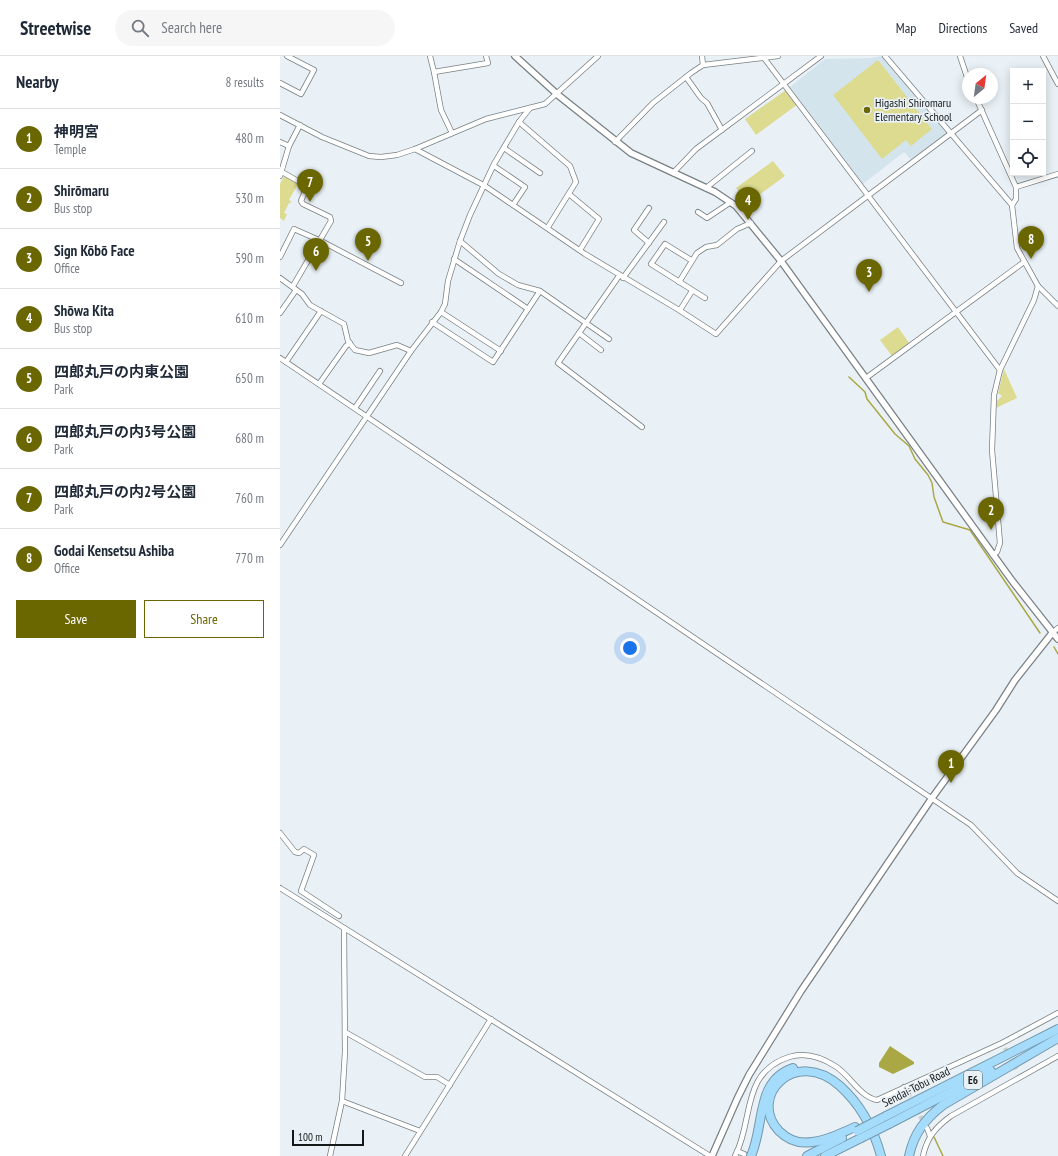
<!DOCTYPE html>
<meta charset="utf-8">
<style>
body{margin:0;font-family:"PT Sans Narrow","Noto Sans JP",sans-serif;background:#f6f6f7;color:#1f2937}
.controls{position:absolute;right:12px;top:12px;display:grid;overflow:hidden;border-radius:0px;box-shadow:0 2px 10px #0003}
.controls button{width:36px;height:36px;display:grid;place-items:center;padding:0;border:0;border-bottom:1px solid #e0e1e3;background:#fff;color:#1f2937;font:20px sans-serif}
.compass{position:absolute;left:682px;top:12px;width:36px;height:36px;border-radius:50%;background:#fff;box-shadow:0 2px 10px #0003;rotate:29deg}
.scale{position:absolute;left:12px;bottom:10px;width:72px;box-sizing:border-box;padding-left:4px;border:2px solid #16191a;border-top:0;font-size:11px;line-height:14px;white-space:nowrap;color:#16191a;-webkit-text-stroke:3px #e9f1f6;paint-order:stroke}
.you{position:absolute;left:350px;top:592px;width:14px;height:14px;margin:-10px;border:3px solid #fff;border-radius:50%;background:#1a73e8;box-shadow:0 0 0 6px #1a73e833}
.badge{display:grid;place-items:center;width:26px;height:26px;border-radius:50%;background:#6a6600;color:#fff;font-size:13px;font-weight:700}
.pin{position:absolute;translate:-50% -33px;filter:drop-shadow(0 1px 2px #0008)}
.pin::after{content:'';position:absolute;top:21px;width:14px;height:12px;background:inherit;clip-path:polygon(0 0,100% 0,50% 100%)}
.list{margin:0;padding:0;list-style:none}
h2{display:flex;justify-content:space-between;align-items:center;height:52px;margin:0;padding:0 16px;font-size:17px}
h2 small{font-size:13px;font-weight:400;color:#747a83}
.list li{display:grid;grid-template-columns:26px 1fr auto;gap:12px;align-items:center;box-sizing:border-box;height:60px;padding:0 16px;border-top:1px solid #e0e1e3}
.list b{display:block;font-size:15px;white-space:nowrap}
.list p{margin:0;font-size:13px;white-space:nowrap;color:#747a83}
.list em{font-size:13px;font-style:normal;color:#747a83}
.actions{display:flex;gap:8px;padding:12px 16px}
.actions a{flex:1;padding:9px 0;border:1px solid #6a6600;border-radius:0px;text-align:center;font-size:14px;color:#6a6600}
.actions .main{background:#6a6600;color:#fff}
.icon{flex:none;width:22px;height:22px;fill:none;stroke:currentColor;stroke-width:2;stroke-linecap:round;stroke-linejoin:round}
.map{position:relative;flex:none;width:778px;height:1100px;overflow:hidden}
header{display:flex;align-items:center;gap:24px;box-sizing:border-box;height:56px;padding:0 20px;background:#fff;border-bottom:1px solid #e0e1e3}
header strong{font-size:19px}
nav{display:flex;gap:22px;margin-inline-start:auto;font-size:14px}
.search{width:280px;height:36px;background:#f6f6f7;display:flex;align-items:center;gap:10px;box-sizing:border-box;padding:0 14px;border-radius:22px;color:#747a83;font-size:15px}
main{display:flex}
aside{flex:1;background:#fff}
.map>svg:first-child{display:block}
</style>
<header>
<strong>Streetwise</strong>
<div class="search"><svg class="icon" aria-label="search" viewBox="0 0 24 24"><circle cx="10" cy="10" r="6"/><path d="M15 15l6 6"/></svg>Search here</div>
<nav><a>Map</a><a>Directions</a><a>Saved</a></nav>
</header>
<main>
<aside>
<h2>Nearby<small>8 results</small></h2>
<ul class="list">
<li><span class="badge">1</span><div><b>神明宮</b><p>Temple</p></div><em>480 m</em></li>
<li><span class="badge">2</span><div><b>Shirōmaru</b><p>Bus stop</p></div><em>530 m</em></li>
<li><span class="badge">3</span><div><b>Sign Kōbō Face</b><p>Office</p></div><em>590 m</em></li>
<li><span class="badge">4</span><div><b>Shōwa Kita</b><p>Bus stop</p></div><em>610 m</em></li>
<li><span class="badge">5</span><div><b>四郎丸戸の内東公園</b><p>Park</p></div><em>650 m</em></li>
<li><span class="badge">6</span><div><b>四郎丸戸の内3号公園</b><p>Park</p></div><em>680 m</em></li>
<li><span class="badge">7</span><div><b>四郎丸戸の内2号公園</b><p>Park</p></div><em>760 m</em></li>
<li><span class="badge">8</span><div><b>Godai Kensetsu Ashiba</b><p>Office</p></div><em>770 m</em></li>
</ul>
<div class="actions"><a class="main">Save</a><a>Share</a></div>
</aside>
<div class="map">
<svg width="778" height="1100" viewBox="0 0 778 1100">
<rect width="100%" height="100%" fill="#e9f1f6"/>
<!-- built -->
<path fill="#d4e4ed" d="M602,0L667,77L631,104L624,96L583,128L510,31L545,3L590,2Z"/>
<!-- green -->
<g fill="#dcdb90">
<path d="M598,4L652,73L631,90L626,84L602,103L553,39Z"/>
<path d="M506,34L518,48L476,79L465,63Z"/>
<path d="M493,105L505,120L468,147L456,132Z"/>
<path d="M4,120L18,128L9,144L12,146L9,147L4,157L7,158L4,165L0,162V128Z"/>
<path d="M618,271L629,287L612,300L600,284Z"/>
<path d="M724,313L737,342L716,352L717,345L722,340L718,337Z"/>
</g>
<!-- water -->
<path fill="#aaa845" d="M610,990L634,1006V1008L613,1018L599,1011V1007Z"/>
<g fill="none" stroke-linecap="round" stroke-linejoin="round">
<!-- stream -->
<g stroke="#aaa845" stroke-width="1.5">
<path d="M569,321L585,336L587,343L615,378L629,390L635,403L648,419L652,427L654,441L663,466L690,474L760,577"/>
<path d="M774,591L778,598"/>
<path d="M654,1081L663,1100"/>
</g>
<!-- minor-tunnel -->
<g stroke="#c9d1d5" stroke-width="4.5" stroke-dasharray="4.5 2" stroke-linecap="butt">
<path d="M725,992L737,1015"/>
<path d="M628,1037L645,1069"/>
</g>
<defs>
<g id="minor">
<path d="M150,0L154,16L161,54L172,77"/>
<path d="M422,0L423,9"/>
<path d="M605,0L732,149L737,192L758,230L754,244L720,314L714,339L712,394L720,487L717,496L713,499"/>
<path d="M680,0L688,24"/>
<path d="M763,0L778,28"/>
<path d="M484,2L720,314"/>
<path d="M154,16L208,7L206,0"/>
<path d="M406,21L421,42L427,47L442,74"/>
<path d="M0,27L21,38L34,14L7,0"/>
<path d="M696,42L736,131V143L732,149"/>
<path d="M0,59L42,81L89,100L101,101L117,99L135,93L206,63L265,48L318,0"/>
<path d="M239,66L290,110L296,126L268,171"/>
<path d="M0,86L9,90"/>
<path d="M335,86L373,47L411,17L423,9L498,0"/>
<path d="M224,92L260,117"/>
<path d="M135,93L205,130L305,198L399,254L436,278L501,205L702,54"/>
<path d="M214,110L245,131L233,149"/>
<path d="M2,116L25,129L26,133L21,145L23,148L50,161L51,165L13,230"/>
<path d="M393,117L416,93L541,0"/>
<path d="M0,120L9,90L20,69"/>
<path d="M736,131L778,118"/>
<path d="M426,132L472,95"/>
<path d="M289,138L319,163L300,194"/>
<path d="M369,152L354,174L369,187"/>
<path d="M418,156L427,162L451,146"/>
<path d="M180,185L219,218L238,229L260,235L329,283"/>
<path d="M0,201L14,173L41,185L121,227"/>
<path d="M174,203L248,253L260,235"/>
<path d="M411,204L385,188L371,208L425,242"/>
<path d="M339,220L278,307L362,371"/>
<path d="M0,222L22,238L30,249L64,268L68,285L75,294L89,297L117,289L131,295"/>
<path d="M343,222L384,166"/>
<path d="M399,226L417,197L426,191L437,189L457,173L471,167"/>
<path d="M758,230L778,250"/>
<path d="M400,254L412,235"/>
<path d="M161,256L221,295"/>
<path d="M0,257L16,234"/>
<path d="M152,266L213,306L248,253"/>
<path d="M299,277L321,294"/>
<path d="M0,302L691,769L737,817L778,845"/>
<path d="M6,306L41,255"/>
<path d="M586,322L744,206"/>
<path d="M39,328L66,290L70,287"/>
<path d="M75,352L100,315"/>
<path d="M0,489L131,295L161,256L165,248L168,225L180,185L190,159L214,108L239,66L250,52"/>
<path d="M773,576L778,572"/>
<path d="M0,777L15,796L19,797L24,793L34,799L21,835L59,860"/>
<path d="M0,832L430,1100"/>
<path d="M65,976L145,1021H157L170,1029"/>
<path d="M624,1031L628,1037"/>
<path d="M62,1045L140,1075"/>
<path d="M647,1072L650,1080"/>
<path d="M457,1095L464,1098"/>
<path d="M50,1100L62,1045L65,996L64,872"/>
<path d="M125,1100L211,963"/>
<path d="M455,1100C474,1065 460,1017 509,1001C525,996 541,1001 555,1010C570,1019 580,1041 597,1044L722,987L778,957"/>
<path d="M643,1100C647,1081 656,1071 671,1060L778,1000"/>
</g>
<g id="tertiary">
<path d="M235,0L278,39L351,97L435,136L456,150L501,205L733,526L778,583"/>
<path d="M432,1100L458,1041L469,1019L521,935L652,742L716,654L735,624L773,576"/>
</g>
<g id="motorway">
<path d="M606,1060L778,973"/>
<path d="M609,1068L711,1015"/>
<path d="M575,1071C561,1077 547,1085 532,1086C520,1088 508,1084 499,1075C467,1041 515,990 560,1030C581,1049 594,1074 601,1100"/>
<path d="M471,1100C485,1069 475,1025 513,1012"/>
<path d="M527,1100L562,1082"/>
<path d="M545,1100L581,1082"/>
<path d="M629,1100C634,1077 645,1063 663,1049L778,982"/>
</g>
</defs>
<!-- minor casing -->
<use href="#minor" stroke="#798084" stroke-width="6"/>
<!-- tertiary casing -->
<use href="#tertiary" stroke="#798084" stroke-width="8"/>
<!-- motorway casing -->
<use href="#motorway" stroke="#7498ac" stroke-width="10"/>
<!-- minor -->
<use href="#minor" stroke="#fff" stroke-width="4.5"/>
<!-- tertiary -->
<use href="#tertiary" stroke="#fff" stroke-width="5.5"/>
<!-- motorway -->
<use href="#motorway" stroke="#a6dcfb" stroke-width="8"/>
<defs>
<g id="motorway-bridge">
<path d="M577,1075L606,1060"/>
<path d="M581,1082L609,1068"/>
</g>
</defs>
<!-- motorway-bridge casing -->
<use href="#motorway-bridge" stroke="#7498ac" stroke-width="10" stroke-linecap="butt"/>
<!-- motorway-bridge -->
<use href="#motorway-bridge" stroke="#a6dcfb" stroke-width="8"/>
</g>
<!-- markers -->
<circle fill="#6a6600" stroke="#e9f1f6" stroke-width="1.5" cx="587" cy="54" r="4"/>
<g text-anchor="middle" stroke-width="3.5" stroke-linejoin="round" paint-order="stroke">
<!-- shield labels -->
<rect fill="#e9f1f6" stroke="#555a5c" stroke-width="1" x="684" y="1015" width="18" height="18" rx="3"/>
<g font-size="11" font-weight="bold" fill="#16191a">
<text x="693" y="1028">E6</text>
</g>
<!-- poi labels -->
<g font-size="12" fill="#16191a" stroke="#e9f1f6" text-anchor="start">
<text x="595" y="51">Higashi Shiromaru<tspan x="595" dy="14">Elementary School</tspan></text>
</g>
<!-- street labels -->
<g font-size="12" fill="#16191a" stroke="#e9f1f6">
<text transform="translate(636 1031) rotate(-27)" y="4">Sendai-Tobu Road</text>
</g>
</g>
</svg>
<div class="controls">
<button>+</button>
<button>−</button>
<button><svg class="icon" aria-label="locate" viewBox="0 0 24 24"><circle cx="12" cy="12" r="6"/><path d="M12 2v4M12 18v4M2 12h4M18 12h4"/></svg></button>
</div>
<svg class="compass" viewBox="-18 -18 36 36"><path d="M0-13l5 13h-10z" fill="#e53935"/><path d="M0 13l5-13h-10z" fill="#747a83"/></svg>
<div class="scale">100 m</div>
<div class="you"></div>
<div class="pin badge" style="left:671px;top:727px">1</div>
<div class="pin badge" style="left:711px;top:474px">2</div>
<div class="pin badge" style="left:589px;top:236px">3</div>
<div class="pin badge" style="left:468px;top:164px">4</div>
<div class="pin badge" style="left:88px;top:205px">5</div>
<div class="pin badge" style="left:36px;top:215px">6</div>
<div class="pin badge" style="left:30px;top:146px">7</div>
<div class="pin badge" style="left:751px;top:203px">8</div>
</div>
</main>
